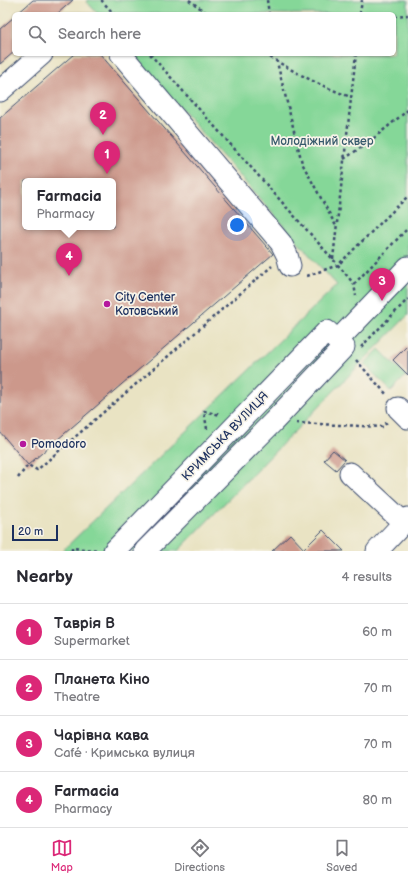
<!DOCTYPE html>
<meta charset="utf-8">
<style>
body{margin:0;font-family:"Balsamiq Sans",sans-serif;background:#f7f7f7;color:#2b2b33}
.scale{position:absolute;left:12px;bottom:10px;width:46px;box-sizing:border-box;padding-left:4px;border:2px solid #1b2f5e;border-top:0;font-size:11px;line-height:14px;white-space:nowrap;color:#1b2f5e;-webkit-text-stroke:3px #f7f3e8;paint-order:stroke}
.you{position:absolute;left:237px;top:225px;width:14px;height:14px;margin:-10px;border:3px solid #fff;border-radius:50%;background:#1a73e8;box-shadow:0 0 0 6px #1a73e833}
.badge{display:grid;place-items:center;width:26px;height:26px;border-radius:50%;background:#db2777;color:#fff;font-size:13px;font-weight:700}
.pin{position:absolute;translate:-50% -33px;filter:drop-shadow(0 1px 2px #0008)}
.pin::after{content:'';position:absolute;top:21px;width:14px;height:12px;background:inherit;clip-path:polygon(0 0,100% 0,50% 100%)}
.popup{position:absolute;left:22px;top:178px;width:94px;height:52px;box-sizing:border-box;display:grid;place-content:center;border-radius:6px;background:#fff;filter:drop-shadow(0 1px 3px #0005);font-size:13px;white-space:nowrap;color:#7c7c81}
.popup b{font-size:15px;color:#2b2b33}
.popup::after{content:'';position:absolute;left:50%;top:100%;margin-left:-8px;border:8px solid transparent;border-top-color:#fff}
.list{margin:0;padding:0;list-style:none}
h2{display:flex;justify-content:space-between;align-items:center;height:52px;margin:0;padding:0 16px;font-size:17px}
h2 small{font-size:13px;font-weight:400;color:#7c7c81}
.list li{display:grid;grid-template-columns:26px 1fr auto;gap:12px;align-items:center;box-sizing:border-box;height:56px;padding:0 16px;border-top:1px solid #e1e1e2}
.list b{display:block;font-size:15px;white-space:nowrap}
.list p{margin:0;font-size:13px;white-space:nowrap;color:#7c7c81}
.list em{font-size:13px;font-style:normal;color:#7c7c81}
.icon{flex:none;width:22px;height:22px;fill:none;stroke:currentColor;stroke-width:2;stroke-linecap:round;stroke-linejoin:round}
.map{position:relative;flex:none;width:408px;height:551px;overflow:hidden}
.search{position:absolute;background:#fff;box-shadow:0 1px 3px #0004;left:12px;right:12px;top:12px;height:44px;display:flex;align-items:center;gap:10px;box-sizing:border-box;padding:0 14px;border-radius:6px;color:#7c7c81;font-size:15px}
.sheet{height:276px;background:#fff}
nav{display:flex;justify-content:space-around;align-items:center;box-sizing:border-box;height:56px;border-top:1px solid #e1e1e2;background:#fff;font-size:11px;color:#7c7c81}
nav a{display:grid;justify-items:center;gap:2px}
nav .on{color:#db2777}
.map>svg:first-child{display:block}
</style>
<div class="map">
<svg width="408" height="551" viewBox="0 0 408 551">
<rect width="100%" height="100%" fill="#f7f3e8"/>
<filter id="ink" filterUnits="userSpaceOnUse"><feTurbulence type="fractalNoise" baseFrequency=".025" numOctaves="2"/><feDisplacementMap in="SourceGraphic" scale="8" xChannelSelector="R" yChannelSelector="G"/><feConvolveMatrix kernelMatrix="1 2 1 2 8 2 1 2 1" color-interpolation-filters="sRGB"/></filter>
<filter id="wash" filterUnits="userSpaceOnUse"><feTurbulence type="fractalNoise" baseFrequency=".012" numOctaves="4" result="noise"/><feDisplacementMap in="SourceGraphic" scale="16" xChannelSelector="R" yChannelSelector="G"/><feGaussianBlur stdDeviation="0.9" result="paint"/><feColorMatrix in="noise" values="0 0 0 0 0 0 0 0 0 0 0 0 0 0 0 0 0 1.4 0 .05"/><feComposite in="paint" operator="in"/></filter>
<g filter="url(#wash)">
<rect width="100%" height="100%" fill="#e9e3c3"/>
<!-- green -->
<g fill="#85d798" stroke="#50837b">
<path d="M88,0H408V315L178,551H62L337,285L294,238L133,54H394V14H98L86,1Z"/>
<path d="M379,349L406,376L391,391L364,364Z"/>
</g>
<g id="blocks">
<!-- building -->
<g fill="#cc988b" fill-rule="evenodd">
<path d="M33,0H73L57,14H17Z"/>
<path d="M14,17V52L0,64V29Z"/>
<path d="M74,54H100L273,254L28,465L0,432V118ZM25,181H113V227H25Z"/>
<path d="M408,345V375L393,360Z"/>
<path d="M333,450L345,460L336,470L324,460Z"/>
<path d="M323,530L344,551H272L290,534L304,549Z"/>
</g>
</g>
</g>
<g filter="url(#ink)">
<use href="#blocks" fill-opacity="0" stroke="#3a4a6d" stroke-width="1"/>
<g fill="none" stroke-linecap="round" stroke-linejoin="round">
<defs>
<g id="minor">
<path d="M121,54L281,243L287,255L290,266"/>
<path d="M0,91L42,54"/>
<path d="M337,341L408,267"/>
<path d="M398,408L408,418"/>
<path d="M350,473L404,523"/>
<path d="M114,551L327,331L344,347L273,422L145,551"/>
<path d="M377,551L408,518"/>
</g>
</defs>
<!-- minor casing -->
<use href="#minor" stroke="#3a4a6d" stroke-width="23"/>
<!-- path -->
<g stroke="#3a4a6d" stroke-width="2.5" stroke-dasharray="3 3" stroke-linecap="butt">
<path d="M103,0L102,1L114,14"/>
<path d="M189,0L208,14"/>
<path d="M267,0L269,14"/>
<path d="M360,14L362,0"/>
<path d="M394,16L408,15"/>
<path d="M150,54L338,265L354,284L356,296"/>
<path d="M265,54C292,71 320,86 351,97"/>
<path d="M275,54L302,163L336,226"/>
<path d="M344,159L369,142L408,110"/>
<path d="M333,259L356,54"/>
<path d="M307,276L338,265L408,196"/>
<path d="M354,284L408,228"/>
<path d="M361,347L408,299"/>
<path d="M356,360L387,395"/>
<path d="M296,423L383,427L387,422"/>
<path d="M207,429L204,411L220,415"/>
<path d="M18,478L28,465L37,470L272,266"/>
<path d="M72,551V548L98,550"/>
</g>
<!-- minor -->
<use href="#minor" stroke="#fff" stroke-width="21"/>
</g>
</g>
<!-- markers -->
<g fill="#b5179e" stroke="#f7f3e8" stroke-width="1.5">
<circle cx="107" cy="304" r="4"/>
<circle cx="23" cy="444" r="4"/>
</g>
<g text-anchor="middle" stroke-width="3.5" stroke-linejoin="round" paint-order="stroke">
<!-- park labels -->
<g font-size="12" fill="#36596c" stroke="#f7f3e8">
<text x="322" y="145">Молодіжний сквер</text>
</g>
<!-- poi labels -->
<g font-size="12" fill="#1b2f5e" stroke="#f7f3e8" text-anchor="start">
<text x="115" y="301">City Center<tspan x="115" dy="14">Котовський</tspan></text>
<text x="31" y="448">Pomodoro</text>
</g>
<!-- street labels -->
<g font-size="12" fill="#1b2f5e" stroke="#f7f3e8">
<text transform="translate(225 436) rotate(-46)" y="4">КРИМСЬКА ВУЛИЦЯ</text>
</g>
</g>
</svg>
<div class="scale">20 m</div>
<div class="you"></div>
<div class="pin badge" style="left:107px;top:174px">1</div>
<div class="pin badge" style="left:103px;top:135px">2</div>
<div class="pin badge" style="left:382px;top:301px">3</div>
<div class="pin badge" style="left:69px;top:276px">4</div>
<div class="popup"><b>Farmacia</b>Pharmacy</div>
<div class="search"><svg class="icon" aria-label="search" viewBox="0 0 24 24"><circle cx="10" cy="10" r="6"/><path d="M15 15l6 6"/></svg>Search here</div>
</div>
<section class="sheet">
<h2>Nearby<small>4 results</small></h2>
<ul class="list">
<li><span class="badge">1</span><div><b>Таврія В</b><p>Supermarket</p></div><em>60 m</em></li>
<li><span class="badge">2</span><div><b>Планета Кіно</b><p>Theatre</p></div><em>70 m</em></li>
<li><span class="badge">3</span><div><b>Чарівна кава</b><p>Café · Кримська вулиця</p></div><em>70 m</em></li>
<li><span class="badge">4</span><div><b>Farmacia</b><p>Pharmacy</p></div><em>80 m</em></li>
</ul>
</section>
<nav>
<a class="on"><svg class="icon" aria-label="map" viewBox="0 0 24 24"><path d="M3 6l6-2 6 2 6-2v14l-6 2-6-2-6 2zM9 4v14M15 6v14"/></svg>Map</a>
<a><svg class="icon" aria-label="directions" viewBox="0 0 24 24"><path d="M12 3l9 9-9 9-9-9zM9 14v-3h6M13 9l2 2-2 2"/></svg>Directions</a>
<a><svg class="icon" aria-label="saved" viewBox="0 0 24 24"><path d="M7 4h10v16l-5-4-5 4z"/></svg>Saved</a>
</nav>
